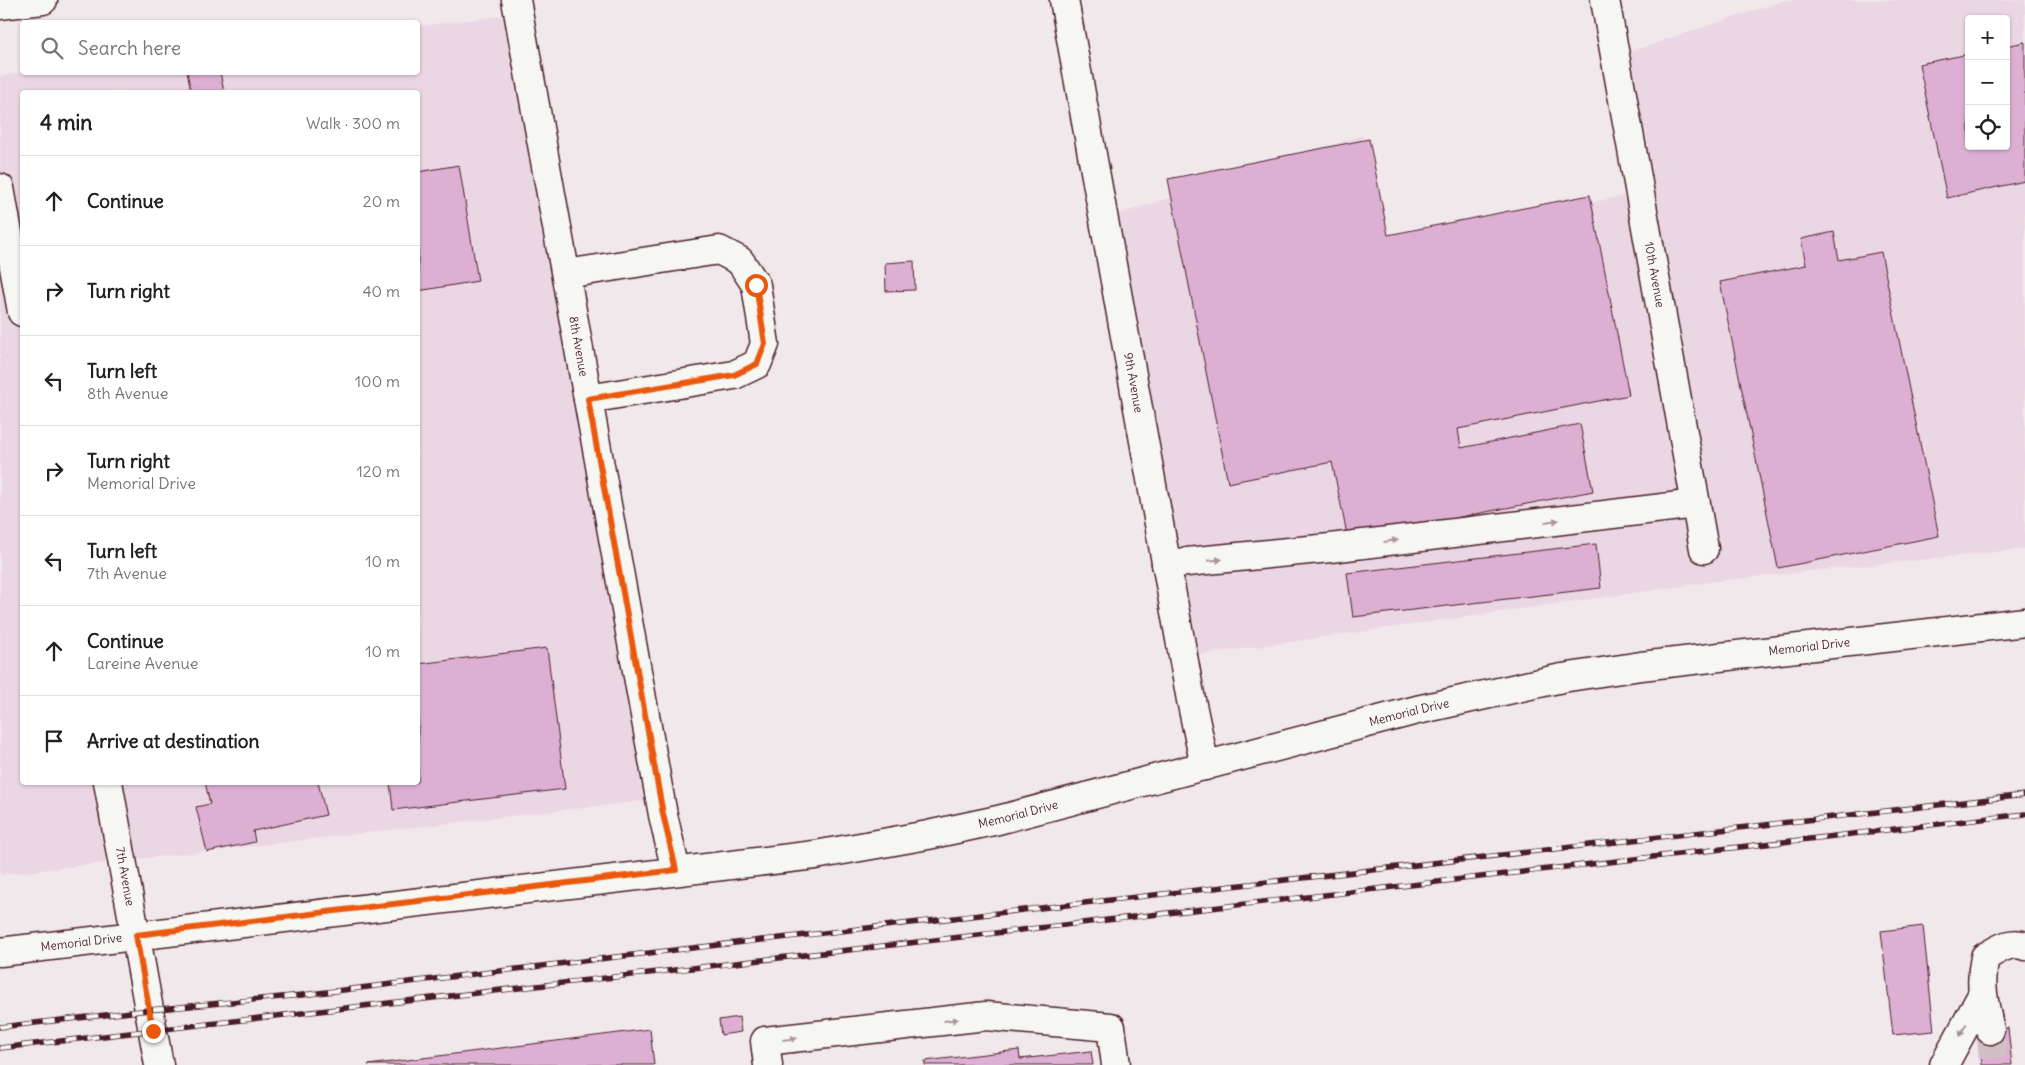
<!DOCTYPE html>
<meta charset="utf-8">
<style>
body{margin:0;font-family:Delius,sans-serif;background:#f2f2f2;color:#202124}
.controls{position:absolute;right:15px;top:15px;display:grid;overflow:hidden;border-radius:5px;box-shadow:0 1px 4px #0004}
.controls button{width:45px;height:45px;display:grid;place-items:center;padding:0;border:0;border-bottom:1px solid #e0e0e0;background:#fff;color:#202124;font:25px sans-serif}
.stop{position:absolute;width:15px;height:15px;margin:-11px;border:4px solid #ea580c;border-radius:50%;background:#fff}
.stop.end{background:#ea580c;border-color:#fff;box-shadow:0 1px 5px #0008}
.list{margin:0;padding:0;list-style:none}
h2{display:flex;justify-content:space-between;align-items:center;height:65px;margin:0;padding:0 20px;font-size:21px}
h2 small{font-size:16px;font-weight:400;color:#757577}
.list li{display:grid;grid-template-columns:32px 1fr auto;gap:15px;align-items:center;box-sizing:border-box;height:90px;padding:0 20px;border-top:1px solid #e0e0e0}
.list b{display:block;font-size:19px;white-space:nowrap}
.list p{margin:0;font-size:16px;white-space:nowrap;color:#757577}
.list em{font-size:16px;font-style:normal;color:#757577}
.icon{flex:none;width:28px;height:28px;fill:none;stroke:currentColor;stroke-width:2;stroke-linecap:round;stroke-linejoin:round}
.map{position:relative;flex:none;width:2025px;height:1065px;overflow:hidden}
.search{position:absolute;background:#fff;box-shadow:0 1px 4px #0004;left:20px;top:20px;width:400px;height:55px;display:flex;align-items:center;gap:12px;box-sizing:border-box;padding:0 18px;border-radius:5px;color:#757577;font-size:19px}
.panel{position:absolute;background:#fff;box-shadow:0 1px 4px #0004;left:20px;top:90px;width:400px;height:695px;border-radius:5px}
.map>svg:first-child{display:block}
</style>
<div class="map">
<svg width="2025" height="1065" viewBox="0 0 2025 1065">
<rect width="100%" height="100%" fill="#f1e8ec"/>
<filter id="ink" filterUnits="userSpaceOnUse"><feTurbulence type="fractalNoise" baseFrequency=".02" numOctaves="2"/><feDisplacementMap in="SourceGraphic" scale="10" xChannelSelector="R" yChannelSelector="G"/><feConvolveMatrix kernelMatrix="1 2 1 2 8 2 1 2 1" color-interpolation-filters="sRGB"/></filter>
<g filter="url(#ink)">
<!-- built -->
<g fill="#ebd7e4" fill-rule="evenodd">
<path d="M1785,0H2025V549L1718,581L1178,658L1101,220L1363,135L1382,244L1639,193L1608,59ZM1969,19H2006V146H1969Z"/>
<path d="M511,15L651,800L0,875V76L26,72H418V26ZM22,92H418V782H22Z"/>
</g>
<!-- building -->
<g fill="#ddb0d3" stroke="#4a1f2b">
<path d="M2025,42V181L1947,198L1919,64L1969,54V146H2006V46Z"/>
<path d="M187,72H220L224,92H191Z"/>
<path d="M1369,139L1388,235L1590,195L1629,395L1458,429L1461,448L1580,424L1593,491L1348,539L1332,462L1228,483L1168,179Z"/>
<path d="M459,165L478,281L418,291V172Z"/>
<path d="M1834,232L1839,260L1881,252L1939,536L1778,568L1720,282L1806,265L1801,239Z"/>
<path d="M914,261L915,290L886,291L885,263Z"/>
<path d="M1596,544L1601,588L1353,617L1347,573Z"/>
<path d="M547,648L565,789L393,810L390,782H418V664Z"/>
<path d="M205,782H318L326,815L253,831L255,842L207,852L196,807L210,804Z"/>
<path d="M1923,926L1934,1031L1893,1035L1881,931Z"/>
<path d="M739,1017L741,1032L721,1035L719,1020Z"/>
<path d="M2008,1028L2012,1065H1982L1978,1031Z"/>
<path d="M650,1029L654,1065H368Z"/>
<path d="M1019,1050L1020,1059L1091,1051L1093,1065H925V1061Z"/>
</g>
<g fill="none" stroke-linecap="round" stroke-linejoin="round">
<!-- minor-tunnel -->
<path stroke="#d0c0c5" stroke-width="28" stroke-dasharray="28 14" stroke-linecap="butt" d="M1990,1030L1994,1065"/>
<defs>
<g id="minor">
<path id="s1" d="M516,0L663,815L676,871"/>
<path id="s2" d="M1064,0L1191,700L1205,766"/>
<path id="s3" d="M1605,0L1704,549"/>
<path d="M0,5L43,0"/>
<path d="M0,188L22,312"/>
<path d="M566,274L719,250L740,261L756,285L765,344L757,364L734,375L588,399"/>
<path d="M1166,564L1330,548L1696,504"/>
<path id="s4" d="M108,782L159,1065"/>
<path id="s5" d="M0,952L815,855L928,835L998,820L1417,710L1562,678L1641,666L2025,622"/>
<path d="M1990,1030C1984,1003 1979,984 1985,957C1997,950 2011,940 2025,946"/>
<path d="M768,1065L765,1041L986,1016L1111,1027L1116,1065"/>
<path d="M1944,1065L1982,995"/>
</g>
</defs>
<!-- minor casing -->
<use href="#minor" stroke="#4a1f2b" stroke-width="31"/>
<!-- minor -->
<use href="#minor" stroke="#f6f6f2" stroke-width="28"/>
<defs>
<g id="rail">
<path d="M0,1027L149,1010L302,995L649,953L2025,795"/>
<path d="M0,1048L2025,814"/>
</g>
</defs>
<!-- rail casing -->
<use href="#rail" stroke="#4a1f2b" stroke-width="5.5"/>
<!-- rail -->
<use href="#rail" stroke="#f6f6f2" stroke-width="4" stroke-dasharray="11" stroke-linecap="butt"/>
</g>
<!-- one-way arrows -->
<defs><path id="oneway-solid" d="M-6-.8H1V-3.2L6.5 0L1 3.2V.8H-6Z" transform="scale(1.25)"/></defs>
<g fill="#a99598">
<use href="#oneway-solid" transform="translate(1552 521) rotate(-7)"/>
<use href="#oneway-solid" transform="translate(1391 541) rotate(-7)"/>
<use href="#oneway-solid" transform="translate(1215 560) rotate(-5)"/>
<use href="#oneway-solid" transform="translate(951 1020) rotate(-7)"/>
<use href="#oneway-solid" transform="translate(1963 1030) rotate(119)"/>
<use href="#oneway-solid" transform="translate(790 1039) rotate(-7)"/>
</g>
</g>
<g fill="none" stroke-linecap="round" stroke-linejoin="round" filter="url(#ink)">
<!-- route -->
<path stroke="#ea580c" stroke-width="6" d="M153,1031L136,935L676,870L663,814L588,399L734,375L757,364L765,344L756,285"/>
</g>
<g text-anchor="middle" stroke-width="4" stroke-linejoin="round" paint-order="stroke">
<!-- street labels -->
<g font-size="12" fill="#4a1f2b" stroke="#f6f6f2">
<text dy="4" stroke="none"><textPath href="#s3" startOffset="279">10th Avenue</textPath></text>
<text dy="4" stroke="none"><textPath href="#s1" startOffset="352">8th Avenue</textPath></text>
<text dy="4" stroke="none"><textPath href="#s2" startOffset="389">9th Avenue</textPath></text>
<text dy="4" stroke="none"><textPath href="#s5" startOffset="1838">Memorial Drive</textPath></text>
<text dy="4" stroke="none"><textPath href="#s5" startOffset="1432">Memorial Drive</textPath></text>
<text dy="4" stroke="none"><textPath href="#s5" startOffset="1028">Memorial Drive</textPath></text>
<text dy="4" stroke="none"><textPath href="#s4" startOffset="96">7th Avenue</textPath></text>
<text dy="4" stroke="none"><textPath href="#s5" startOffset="82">Memorial Drive</textPath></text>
</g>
</g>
</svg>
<div class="controls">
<button>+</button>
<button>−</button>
<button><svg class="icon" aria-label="locate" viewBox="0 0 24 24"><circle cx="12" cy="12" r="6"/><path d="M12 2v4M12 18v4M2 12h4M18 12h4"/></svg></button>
</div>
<div class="stop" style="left:756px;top:285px"></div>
<div class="stop end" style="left:153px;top:1031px"></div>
<div class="search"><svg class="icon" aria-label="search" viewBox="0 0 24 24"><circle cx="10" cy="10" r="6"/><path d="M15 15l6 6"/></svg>Search here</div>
<section class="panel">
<h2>4 min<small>Walk · 300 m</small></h2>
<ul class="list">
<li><svg class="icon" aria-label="ahead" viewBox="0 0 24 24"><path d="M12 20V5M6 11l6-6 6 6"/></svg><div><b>Continue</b></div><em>20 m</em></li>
<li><svg class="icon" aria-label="right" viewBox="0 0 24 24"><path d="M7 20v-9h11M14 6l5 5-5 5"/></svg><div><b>Turn right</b></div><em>40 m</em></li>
<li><svg class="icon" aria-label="left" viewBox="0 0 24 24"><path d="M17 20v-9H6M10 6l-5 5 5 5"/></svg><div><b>Turn left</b><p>8th Avenue</p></div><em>100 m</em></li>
<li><svg class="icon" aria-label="right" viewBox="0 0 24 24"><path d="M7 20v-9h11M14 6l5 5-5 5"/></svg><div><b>Turn right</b><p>Memorial Drive</p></div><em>120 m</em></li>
<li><svg class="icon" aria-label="left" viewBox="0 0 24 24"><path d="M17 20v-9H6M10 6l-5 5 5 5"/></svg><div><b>Turn left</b><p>7th Avenue</p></div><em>10 m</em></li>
<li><svg class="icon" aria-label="ahead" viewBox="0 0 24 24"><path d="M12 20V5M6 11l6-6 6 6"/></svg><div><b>Continue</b><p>Lareine Avenue</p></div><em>10 m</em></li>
<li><svg class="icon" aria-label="arrive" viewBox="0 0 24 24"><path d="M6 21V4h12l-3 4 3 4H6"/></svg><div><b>Arrive at destination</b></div></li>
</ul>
</section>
</div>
